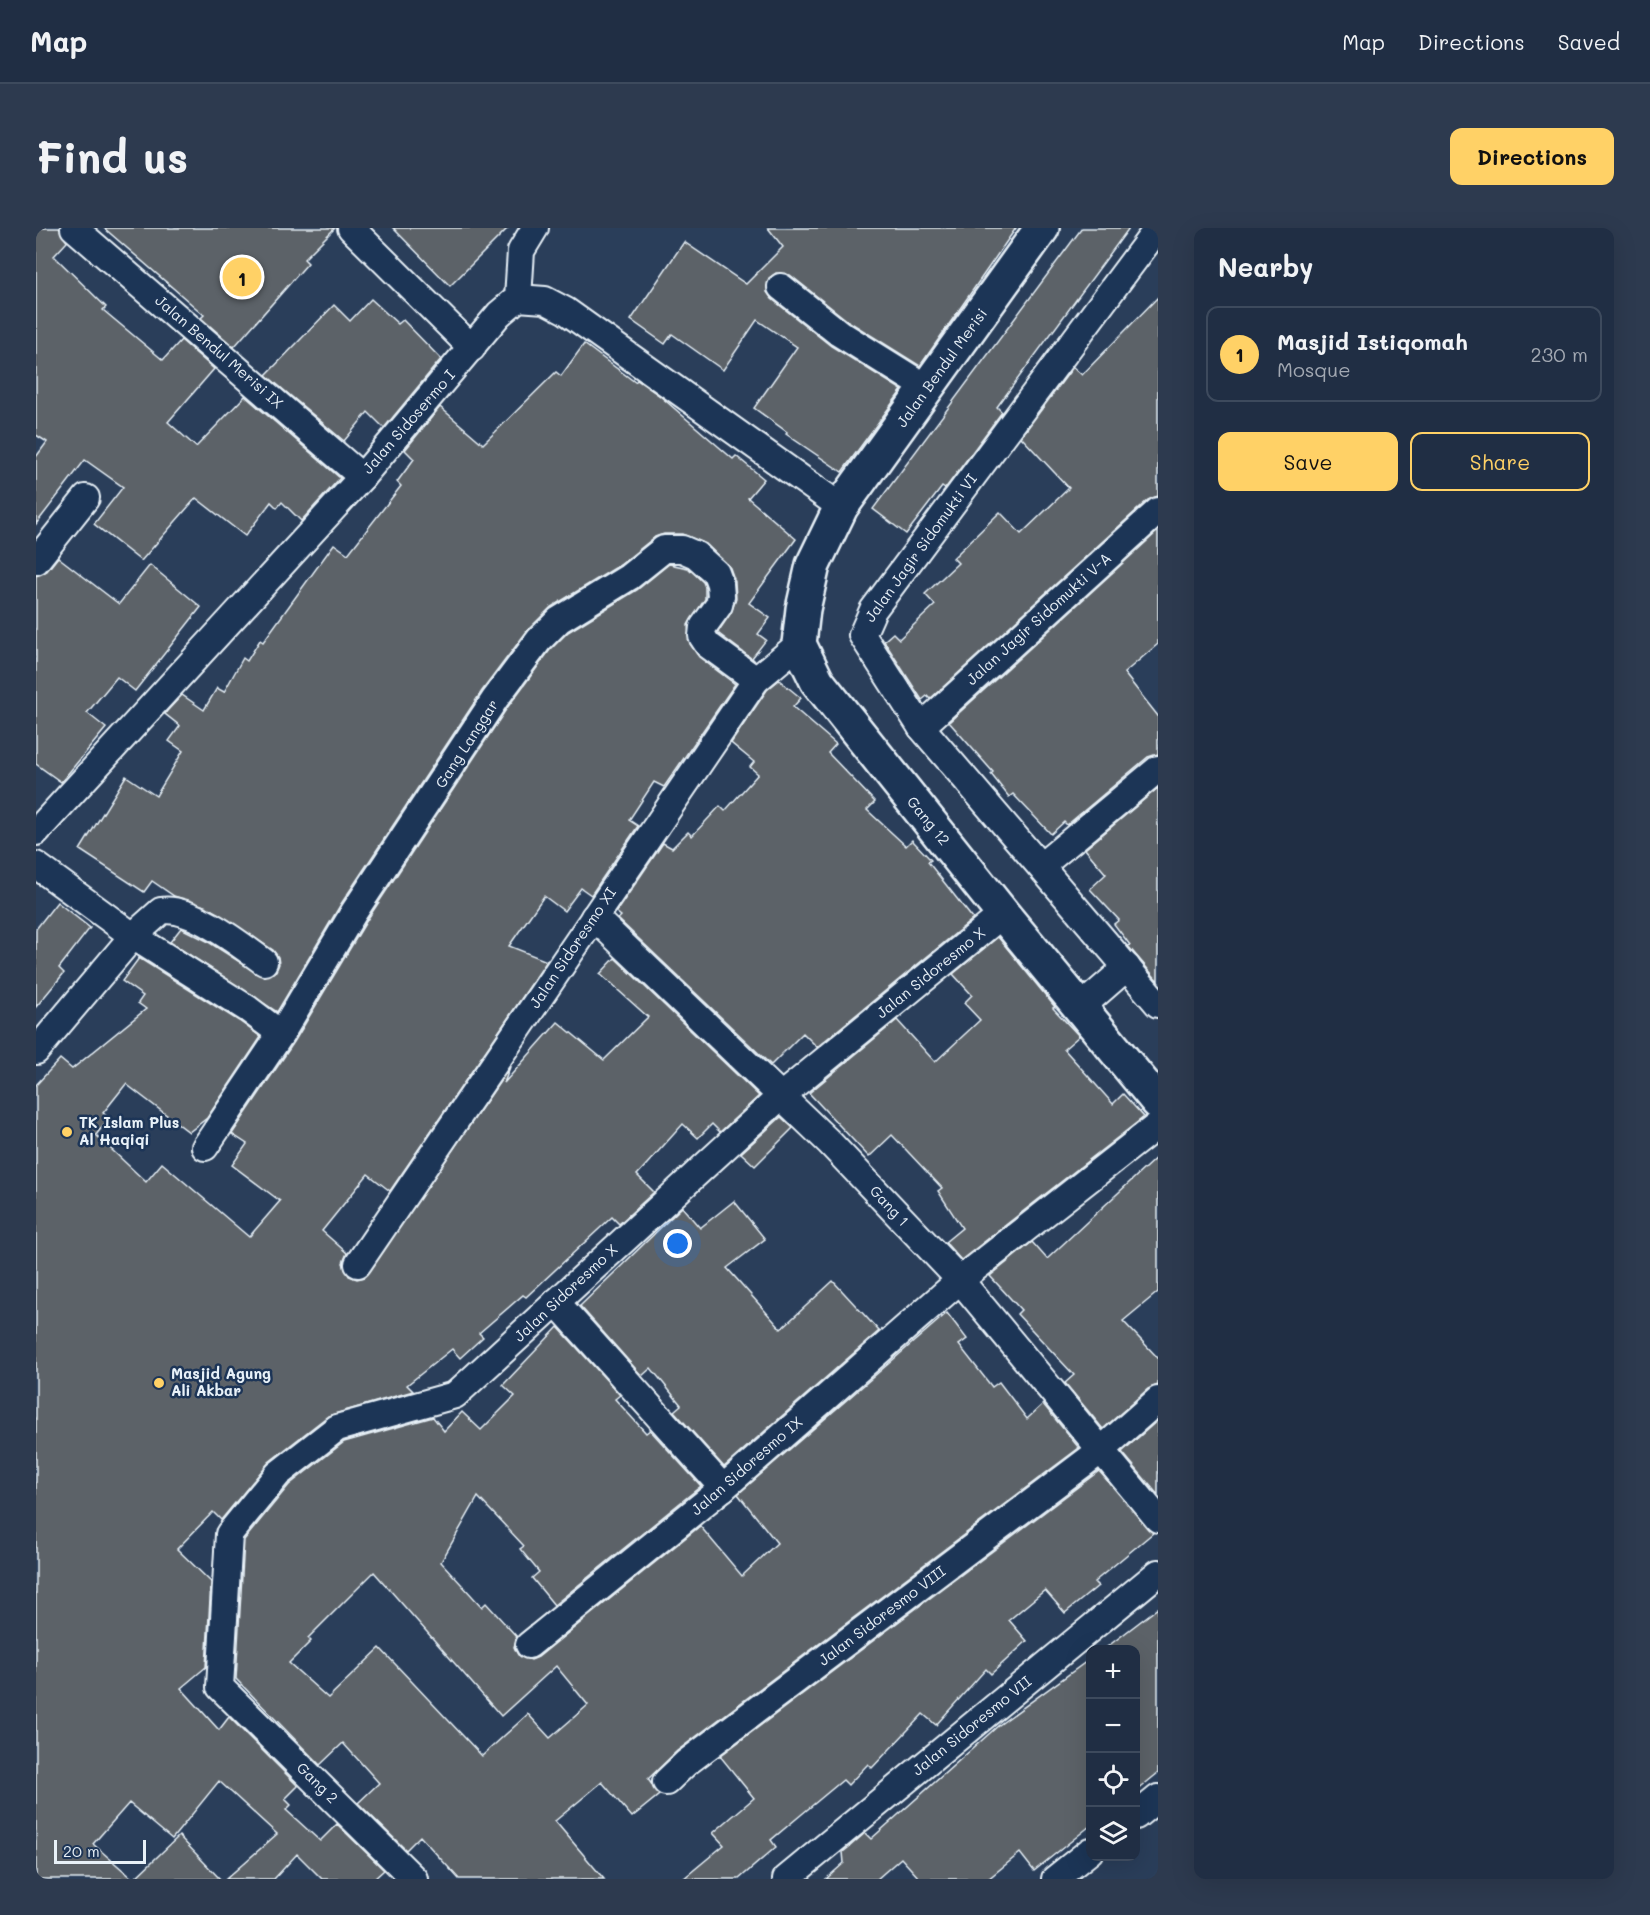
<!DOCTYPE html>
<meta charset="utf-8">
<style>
body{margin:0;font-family:Mali,sans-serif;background:#2d3a4f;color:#f1f3f6}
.controls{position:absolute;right:18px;bottom:18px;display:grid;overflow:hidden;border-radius:12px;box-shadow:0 6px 24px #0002}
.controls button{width:54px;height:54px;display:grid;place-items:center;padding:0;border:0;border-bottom:2px solid #3d4a5d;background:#202e44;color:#f1f3f6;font:30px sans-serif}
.scale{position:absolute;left:18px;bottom:15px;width:92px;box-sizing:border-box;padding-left:6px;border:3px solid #e8f1f8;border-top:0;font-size:16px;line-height:21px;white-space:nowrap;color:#e8f1f8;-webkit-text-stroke:4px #1d3557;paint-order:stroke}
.you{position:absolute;left:642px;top:1016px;width:21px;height:21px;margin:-15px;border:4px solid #fff;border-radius:50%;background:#1a73e8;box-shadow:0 0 0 9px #1a73e833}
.badge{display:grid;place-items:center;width:39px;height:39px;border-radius:50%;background:#ffd166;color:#111;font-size:20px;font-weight:700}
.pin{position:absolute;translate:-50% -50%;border:3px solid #fff;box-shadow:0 2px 6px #0006}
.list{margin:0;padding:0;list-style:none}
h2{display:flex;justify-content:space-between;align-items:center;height:78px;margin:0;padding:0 24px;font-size:26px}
h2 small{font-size:20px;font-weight:400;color:#a2a8b2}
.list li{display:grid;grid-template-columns:39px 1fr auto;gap:18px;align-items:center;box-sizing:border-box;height:96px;margin:0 12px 12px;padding:0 12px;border:2px solid #3d4a5d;border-radius:12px}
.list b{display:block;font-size:22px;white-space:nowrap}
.list p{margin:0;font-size:20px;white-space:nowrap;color:#a2a8b2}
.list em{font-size:20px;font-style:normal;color:#a2a8b2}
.actions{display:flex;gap:12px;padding:18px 24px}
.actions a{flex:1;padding:14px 0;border:2px solid #ffd166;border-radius:12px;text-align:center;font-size:21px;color:#ffd166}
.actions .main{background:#ffd166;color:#111}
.icon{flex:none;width:33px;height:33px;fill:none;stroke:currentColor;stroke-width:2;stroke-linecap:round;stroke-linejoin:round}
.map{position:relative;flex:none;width:1122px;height:1651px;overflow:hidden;border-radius:12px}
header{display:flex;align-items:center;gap:36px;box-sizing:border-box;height:84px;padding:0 30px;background:#202e44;border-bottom:2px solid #3d4a5d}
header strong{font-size:28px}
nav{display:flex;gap:33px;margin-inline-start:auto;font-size:21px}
.intro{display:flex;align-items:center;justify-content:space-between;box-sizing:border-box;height:144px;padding:0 36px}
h1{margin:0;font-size:42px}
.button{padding:15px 27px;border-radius:12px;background:#ffd166;color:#111;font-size:21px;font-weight:700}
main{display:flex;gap:36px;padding:0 36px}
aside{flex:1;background:#202e44;border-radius:12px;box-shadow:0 6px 24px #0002}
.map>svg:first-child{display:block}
</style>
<header>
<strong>Map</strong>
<nav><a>Map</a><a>Directions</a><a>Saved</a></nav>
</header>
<div class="intro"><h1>Find us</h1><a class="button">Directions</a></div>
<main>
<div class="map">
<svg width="1122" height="1651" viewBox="0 0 1122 1651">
<rect width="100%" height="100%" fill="#2a3e5a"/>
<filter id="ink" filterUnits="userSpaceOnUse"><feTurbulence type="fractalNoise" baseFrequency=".0167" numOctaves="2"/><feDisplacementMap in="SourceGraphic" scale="12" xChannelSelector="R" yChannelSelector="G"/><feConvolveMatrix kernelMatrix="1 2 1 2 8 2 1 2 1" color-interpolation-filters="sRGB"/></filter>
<g filter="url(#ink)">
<!-- building -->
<g fill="#5c6267" stroke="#e8f1f8" stroke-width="1.5" fill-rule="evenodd">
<path d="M0,0H23L31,14L18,28L70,79L67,82L127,132L145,112L178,141L132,194L160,219L209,168L304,250L265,293L246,274L241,280L235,274L209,308L160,270L105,333L58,296L87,259L49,232L0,296V229L11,214L0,207Z"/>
<path d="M68,0H299L268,31L272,35L198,119L165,90L168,87Z"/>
<path d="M357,0H472L414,58Z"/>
<path d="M732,0H980L884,138L812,93L754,47L740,45L733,50L731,64L736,71L795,118L866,162L806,244L750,206L751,204L718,180L761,119L721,92L687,142L636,106L629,116L595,92L648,14L710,56L747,19Z"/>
<path d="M1046,0H1093L961,179L966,184L909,261L906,259L870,306L837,281Z"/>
<path d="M1122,69V268L1112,272L894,471L891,468L886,472L848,413L857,405L863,411L899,377L889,366L922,335L917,330L964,284L985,306L1033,260L985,209L1037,139L1046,147Z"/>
<path d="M335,71L362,96L367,92L405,131L348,200L332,184L308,213L230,147L298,77L314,93Z"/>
<path d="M548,116L599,154L601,152L624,168L697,231L700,228L728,251L712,270L760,311L713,375L734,390L722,406L730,412L716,430L719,433L683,406L682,404L695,385L700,371L699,354L694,340L670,316L646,306H628L619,309L584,337L515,379L491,403L446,463L305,676L241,784L134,714L145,700L171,713L227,749L240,743L243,736L242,729L237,722L171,679L138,668L116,653L108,664L44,622L90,548L120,568L147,523L133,513L144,498L129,486L131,483L146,467L168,482L181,460L188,464L207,430L211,433L224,412L227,414L298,316L312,326L365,258L361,254L378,231L369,222L404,179L447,216L520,144L525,148Z"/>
<path d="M1122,303V416L1088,445L1122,488V526L1112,529L1031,597L1028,594L1015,606L977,566L973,569L955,546L957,544L913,494Z"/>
<path d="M22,329L83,376L114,337L165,379L99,463L81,449L51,485L70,500L25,554L0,536V348L11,343Z"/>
<path d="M633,336L652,340L667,354L669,359V371L652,397L654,416L663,429L699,456L628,559L618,554L593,592L602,598L555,667L545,660L528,683L508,668L473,718L511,733L354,963L332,946L286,1003L311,1025L307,1035L313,1048L321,1051L329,1049L474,839L468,855L522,794L568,832L612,789L564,746L579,730L723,868L684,904L676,896L662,910L647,896L601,947L618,964L583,996L576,989L490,1069L487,1067L443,1105L447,1109L424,1130L416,1121L371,1157L377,1163L292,1188L233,1234L185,1292L177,1284L141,1321L175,1354L170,1439L145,1460L183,1502L193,1489L262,1558L249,1571L255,1577L250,1582L284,1613L301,1596L348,1642L338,1651H286L261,1626L238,1651H190L241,1606L183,1553L136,1611L93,1575L57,1616L97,1651H0V857L24,831L36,841L110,781L102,775L107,768L86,753L103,730L203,793L225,809L171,890L153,904L90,856L67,885L73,890L60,907L110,954L126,935L213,1009L244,973L196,937L211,916L196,906L258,814L331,692L471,480L514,422L532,404L601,362Z"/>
<path d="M743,452L765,470L757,479L800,516L792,525L839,574L831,582L870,618L876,612L895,632L892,634L937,691L781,819L767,805L735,837L582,691L585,688L580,684L627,615L636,620L652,604L656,608L684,578L689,583L722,546L714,539L718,534L695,515L731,462Z"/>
<path d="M1122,560V753L1092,718L1094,717L1078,696L1083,692L1054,661L1070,646L1049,621Z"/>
<path d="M21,674L54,700L23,740L28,745L0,779V701Z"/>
<path d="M962,709L1019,779L1017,780L1043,808L1028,821L1077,876L1087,866L1108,889L925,1032L909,1014L926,1000L902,963L906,960L856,907L833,929L773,865L861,792L899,834L944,792L928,775L936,767L917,746Z"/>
<path d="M745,889L757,900L719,938L705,925Z"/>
<path d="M1122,928V1064L1087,1093L1122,1130V1157L1112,1161L1067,1201L1029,1155L1038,1147L981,1086L985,1082L954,1048L996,1014L1011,1031Z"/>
<path d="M698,973L729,1011L691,1040L745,1101L797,1053L843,1103L688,1239L638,1183L645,1177L615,1140L606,1148L544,1078L646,979L664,1000Z"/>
<path d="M911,1085L931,1111L923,1117L956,1159L963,1154L991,1191L1007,1176L1043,1220L641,1523L612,1551L623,1567L596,1589L566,1554L519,1593L568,1651H423L384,1608L370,1622L322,1575L343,1555L307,1515L284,1537L200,1451L208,1312L253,1257L308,1214L397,1189L408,1203L426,1184L445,1202L479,1168L467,1157L522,1099L584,1167L579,1171L610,1205L614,1202L665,1258L518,1377L496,1350L503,1344L484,1321L488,1318L442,1269L405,1334L446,1379L450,1375L481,1409L478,1419L482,1427L495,1432L502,1429L664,1298L706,1348L741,1315L702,1266ZM338,1344L465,1488L520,1438L552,1477L514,1510L492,1486L446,1528L344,1420L292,1470L253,1435L275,1413L272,1410Z"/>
<path d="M1122,1192V1267L1086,1224Z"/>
<path d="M1063,1243L1117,1305L1058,1354L1062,1358L1029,1385L1009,1362L973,1392L991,1413L955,1446L950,1441L900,1497L887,1486L836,1540L832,1536L812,1557L807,1552L766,1586L735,1612L740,1619L703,1651H647L688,1617L677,1605L718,1570L684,1528Z"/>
<path d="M1122,1380V1545L1100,1563V1422H1067Z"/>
<path d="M1054,1431V1598L998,1643L984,1625L952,1651H884L865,1630L841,1651H790L808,1635L807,1624L812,1620L829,1605L835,1611L963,1497Z"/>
<path d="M143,1608L184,1651H98Z"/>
</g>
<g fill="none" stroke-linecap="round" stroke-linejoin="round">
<defs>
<g id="street">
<path d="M38,0L326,249"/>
<path d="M315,0L436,120"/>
<path d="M1122,0L837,382L826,407L885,499L1122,776"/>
<path d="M745,59L803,105L891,160"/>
<path d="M482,70L485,23L499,0"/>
<path d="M0,333L50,270"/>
<path d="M885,499L1122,283"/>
<path d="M0,604L326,249L463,86L482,70L509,72L530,83L805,279"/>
<path d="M0,637L97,708L212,781L245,806"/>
<path d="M1005,638L1122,541"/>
<path d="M558,689L793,914L924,1052L1122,1291"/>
<path d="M1044,780L1091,739"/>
<path d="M0,823L97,708L125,683C154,677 205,717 228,734"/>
<path d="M169,919L245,806L318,684L459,471L503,412L523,392L593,349L628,321H646L660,327L680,345L684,356L685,368L683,377L667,399L666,408L672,417L720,452"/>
<path d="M322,1036L720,452L763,416"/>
<path d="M520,1074L687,1260"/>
<path d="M493,1417L687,1260L924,1052L1122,897"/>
<path d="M630,1554L650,1535L1064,1223L1122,1172"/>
<path d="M1100,1588L1122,1570"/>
<path d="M378,1651L184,1459L193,1306L242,1246L301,1200L419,1167L745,868L967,686"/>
<path d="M750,1651L1122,1345"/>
<path d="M1019,1651L1054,1623"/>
</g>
<path id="secondary" d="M1006,0L805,279L777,337L767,381L763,416L781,453L967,686L1122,874"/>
</defs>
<!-- street casing -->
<use href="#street" stroke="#e8f1f8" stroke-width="30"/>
<!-- secondary casing -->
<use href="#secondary" stroke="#e8f1f8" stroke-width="38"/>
<!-- street -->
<use href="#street" stroke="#1d3557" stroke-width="26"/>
<!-- secondary -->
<use href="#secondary" stroke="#1d3557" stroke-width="33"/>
</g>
</g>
<!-- markers -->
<g fill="#ffd166" stroke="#1d3557" stroke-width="2">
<circle cx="31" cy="904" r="6"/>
<circle cx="123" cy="1155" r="6"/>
</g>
<g text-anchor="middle" stroke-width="5" stroke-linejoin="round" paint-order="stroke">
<!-- street labels -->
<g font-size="15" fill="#e8f1f8" stroke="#1d3557">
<text transform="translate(183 124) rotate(41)" y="5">Jalan Bendul Merisi IX</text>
<text transform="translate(906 140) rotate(-54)" y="5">Jalan Bendul Merisi</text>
<text transform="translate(373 194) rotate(-49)" y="5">Jalan Sidosermo I</text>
<text transform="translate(885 320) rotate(-54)" y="5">Jalan Jagir Sidomukti VI</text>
<text transform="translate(1003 391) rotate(-42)" y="5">Jalan Jagir Sidomukti V-A</text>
<text transform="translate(431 516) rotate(-57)" y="5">Gang Langgar</text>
<text transform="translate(892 593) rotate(51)" y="5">Gang 12</text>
<text transform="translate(537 720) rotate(-56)" y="5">Jalan Sidoresmo XI</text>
<text transform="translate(895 745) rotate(-39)" y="5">Jalan Sidoresmo X</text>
<text transform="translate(853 978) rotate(47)" y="5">Gang 1</text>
<text transform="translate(530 1065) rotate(-43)" y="5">Jalan Sidoresmo X</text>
<text transform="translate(711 1238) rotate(-41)" y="5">Jalan Sidoresmo IX</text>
<text transform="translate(846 1388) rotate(-37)" y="5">Jalan Sidoresmo VIII</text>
<text transform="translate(936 1498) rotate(-39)" y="5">Jalan Sidoresmo VII</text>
<text transform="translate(281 1555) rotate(45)" y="5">Gang 2</text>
</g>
<!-- poi labels -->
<g font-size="15" font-weight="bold" fill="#e8f1f8" stroke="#1d3557" text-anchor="start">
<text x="43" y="900">TK Islam Plus<tspan x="43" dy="17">Al Haqiqi</tspan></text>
<text x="135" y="1151">Masjid Agung<tspan x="135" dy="17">Ali Akbar</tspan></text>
</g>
</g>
</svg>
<div class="controls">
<button>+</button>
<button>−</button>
<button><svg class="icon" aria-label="locate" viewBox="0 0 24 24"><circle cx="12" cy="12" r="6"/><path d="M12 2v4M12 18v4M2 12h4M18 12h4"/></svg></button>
<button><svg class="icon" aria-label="layers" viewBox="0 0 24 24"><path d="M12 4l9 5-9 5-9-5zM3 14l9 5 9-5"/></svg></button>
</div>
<div class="scale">20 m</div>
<div class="you"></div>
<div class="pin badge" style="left:206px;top:49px">1</div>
</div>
<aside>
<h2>Nearby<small></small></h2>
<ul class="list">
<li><span class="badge">1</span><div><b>Masjid Istiqomah</b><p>Mosque</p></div><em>230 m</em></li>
</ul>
<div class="actions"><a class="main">Save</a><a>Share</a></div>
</aside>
</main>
